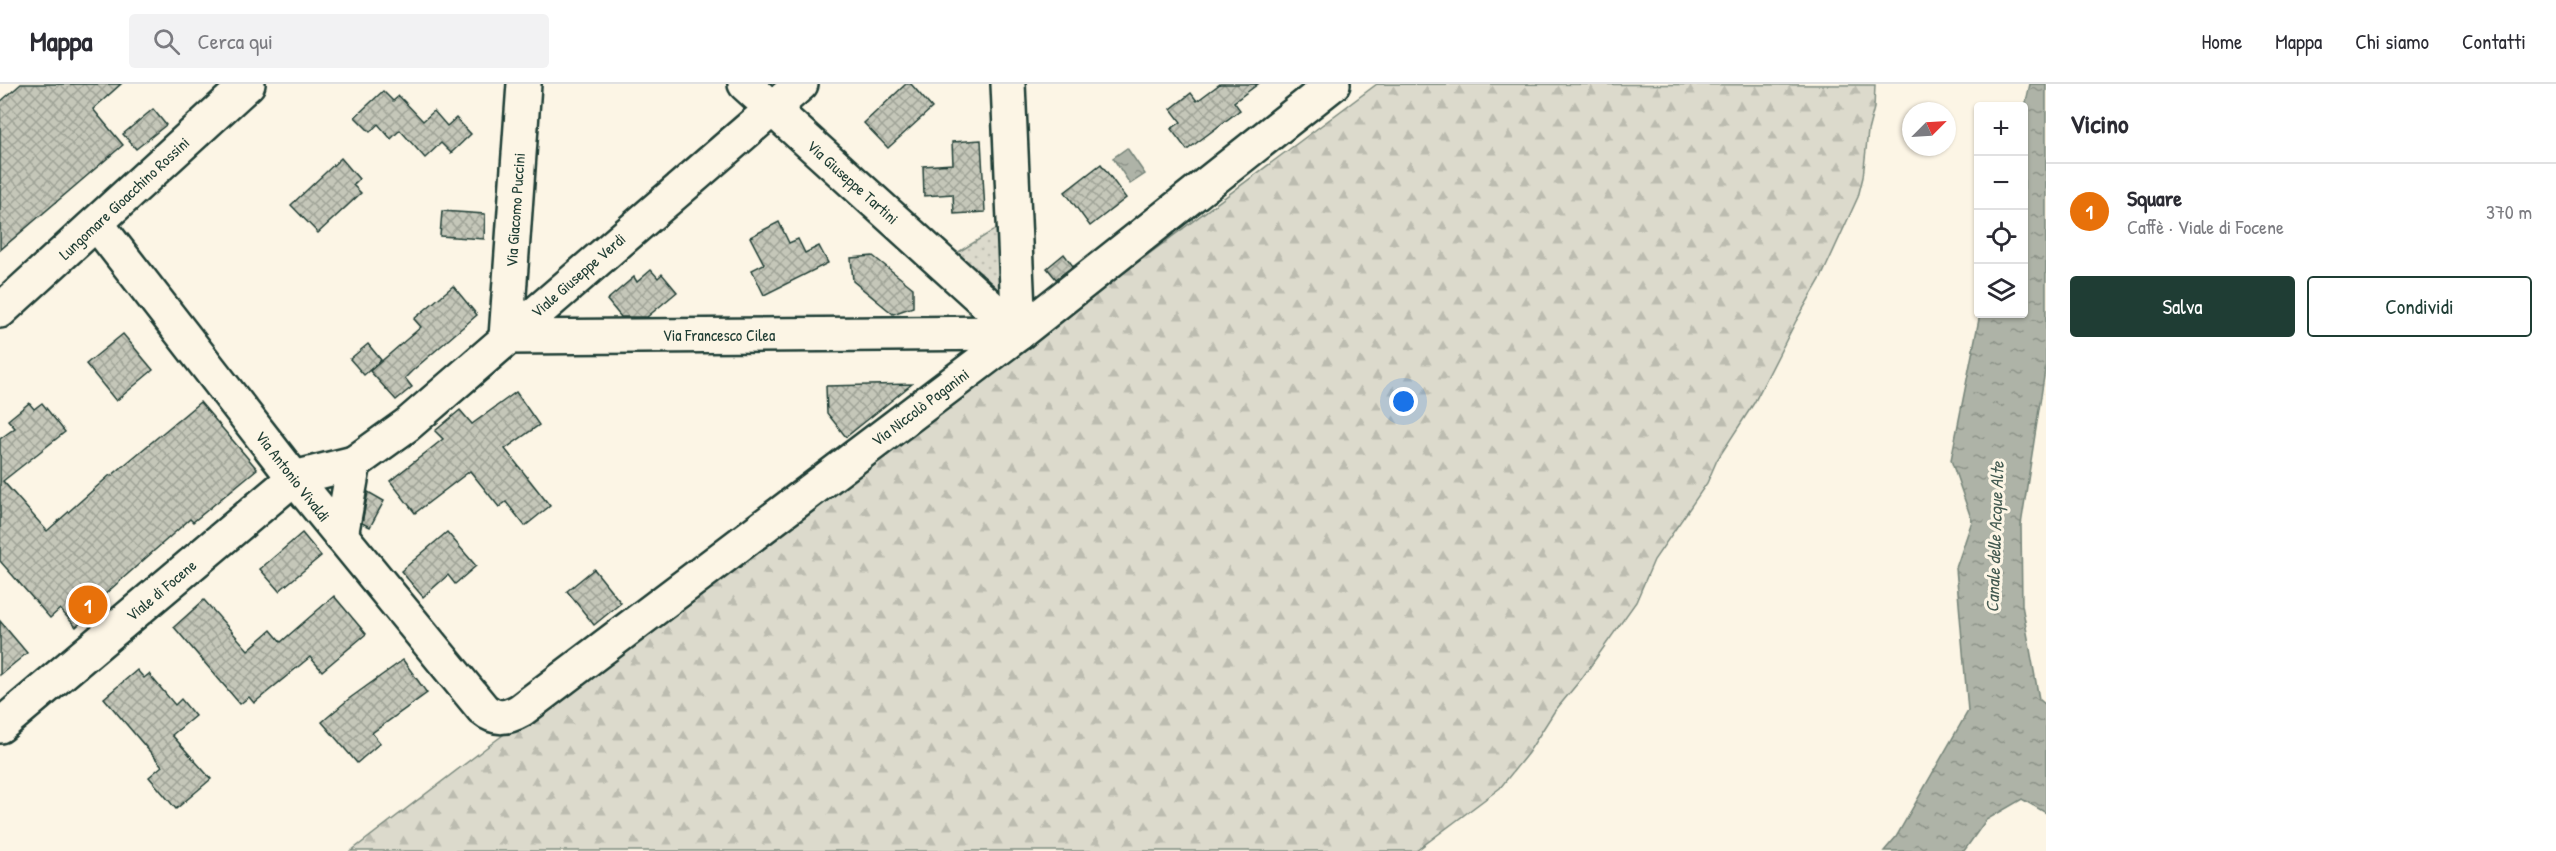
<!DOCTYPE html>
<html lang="it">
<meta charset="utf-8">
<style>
body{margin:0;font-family:"Patrick Hand",sans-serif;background:#f2f2f3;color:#2b2b33}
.controls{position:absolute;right:18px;top:18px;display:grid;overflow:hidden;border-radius:6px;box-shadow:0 2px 4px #0004}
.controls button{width:54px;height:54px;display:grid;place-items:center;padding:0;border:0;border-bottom:2px solid #e1e1e2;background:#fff;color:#2b2b33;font:30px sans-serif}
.compass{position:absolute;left:1902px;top:18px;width:54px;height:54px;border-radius:50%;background:#fff;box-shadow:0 2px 4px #0004;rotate:66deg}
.you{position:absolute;left:1404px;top:318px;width:21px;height:21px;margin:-15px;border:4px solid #fff;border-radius:50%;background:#1a73e8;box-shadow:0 0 0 9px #1a73e833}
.badge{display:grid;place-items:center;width:39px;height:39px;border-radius:50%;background:#1f3d34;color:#fff;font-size:20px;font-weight:700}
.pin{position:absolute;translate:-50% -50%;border:3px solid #fff;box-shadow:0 2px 6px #0006}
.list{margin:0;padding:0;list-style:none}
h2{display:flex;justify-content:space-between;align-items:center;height:78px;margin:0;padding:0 24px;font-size:26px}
h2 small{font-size:20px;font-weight:400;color:#7c7c81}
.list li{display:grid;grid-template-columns:39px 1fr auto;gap:18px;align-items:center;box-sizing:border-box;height:96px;padding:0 24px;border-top:2px solid #e1e1e2}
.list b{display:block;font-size:22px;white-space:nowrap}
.list p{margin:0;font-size:20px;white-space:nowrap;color:#7c7c81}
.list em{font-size:20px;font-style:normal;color:#7c7c81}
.actions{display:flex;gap:12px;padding:18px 24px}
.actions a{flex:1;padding:14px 0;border:2px solid #1f3d34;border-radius:6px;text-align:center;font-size:21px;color:#1f3d34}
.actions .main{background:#1f3d34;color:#fff}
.icon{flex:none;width:33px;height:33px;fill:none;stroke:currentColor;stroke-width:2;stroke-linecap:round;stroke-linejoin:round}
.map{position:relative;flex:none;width:2046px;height:767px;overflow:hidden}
header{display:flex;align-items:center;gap:36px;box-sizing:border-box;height:84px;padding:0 30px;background:#fff;border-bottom:2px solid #e1e1e2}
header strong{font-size:28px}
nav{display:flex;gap:33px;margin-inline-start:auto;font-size:21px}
.search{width:420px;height:54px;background:#f2f2f3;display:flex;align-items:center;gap:15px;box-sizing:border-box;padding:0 21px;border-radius:6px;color:#7c7c81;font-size:22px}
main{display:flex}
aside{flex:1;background:#fff}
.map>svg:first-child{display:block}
</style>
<header>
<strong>Mappa</strong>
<div class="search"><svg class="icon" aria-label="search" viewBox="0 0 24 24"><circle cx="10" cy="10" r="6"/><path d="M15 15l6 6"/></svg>Cerca qui</div>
<nav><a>Home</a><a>Mappa</a><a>Chi siamo</a><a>Contatti</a></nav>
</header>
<main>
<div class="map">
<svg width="2046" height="767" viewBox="0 0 2046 767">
<defs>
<pattern id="grass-dots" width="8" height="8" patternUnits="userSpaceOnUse" patternTransform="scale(1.5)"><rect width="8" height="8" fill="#dcdacc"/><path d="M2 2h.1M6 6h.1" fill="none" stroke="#bcbcb0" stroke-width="1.8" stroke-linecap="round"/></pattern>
<pattern id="forest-firs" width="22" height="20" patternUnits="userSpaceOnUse" patternTransform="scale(1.5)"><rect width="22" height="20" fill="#dcdacc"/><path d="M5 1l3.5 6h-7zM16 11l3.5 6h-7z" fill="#bcbcb0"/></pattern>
<pattern id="water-ripples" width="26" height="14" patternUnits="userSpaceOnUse" patternTransform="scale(1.5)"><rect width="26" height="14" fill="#aeb3a7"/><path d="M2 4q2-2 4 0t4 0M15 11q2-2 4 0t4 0" fill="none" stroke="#8d9389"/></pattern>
<pattern id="building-cross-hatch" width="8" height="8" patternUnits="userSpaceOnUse" patternTransform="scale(1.5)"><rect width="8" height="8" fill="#c5c7b9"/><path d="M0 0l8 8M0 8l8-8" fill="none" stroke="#9fa397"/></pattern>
</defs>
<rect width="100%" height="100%" fill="#fcf5e5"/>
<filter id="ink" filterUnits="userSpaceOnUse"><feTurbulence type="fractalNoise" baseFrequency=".0167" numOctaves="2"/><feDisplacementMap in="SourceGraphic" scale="12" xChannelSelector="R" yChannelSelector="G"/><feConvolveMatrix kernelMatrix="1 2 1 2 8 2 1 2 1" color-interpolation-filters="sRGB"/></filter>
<g filter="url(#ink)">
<!-- grass -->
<path fill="url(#grass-dots)" stroke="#7e8c80" stroke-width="1.5" d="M1002,141L1005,217L957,169Z"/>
<!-- forest -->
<path fill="url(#forest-firs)" stroke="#7e8c80" stroke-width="1.5" d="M1377,0L1875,1L1874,24L1868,47L1863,93L1858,113L1821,194L1796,237L1754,319L1717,376L1707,399L1654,476L1636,518L1582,594L1554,628L1528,669L1500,704L1416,767H351L495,657Z"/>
<!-- water -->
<g fill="url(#water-ripples)" stroke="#758479" stroke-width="1.5">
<path d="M2030,0H2046V280L2021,441L2022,521L2039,615L2046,621V729L2022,715L1986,736L1964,767H1884L1896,753L1968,627L1956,484L1972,437L1951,376L1980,230H2024V27Z"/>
<path d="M1127,64L1145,90L1130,100L1113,74Z"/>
</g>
<!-- building -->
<g fill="url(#building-cross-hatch)" stroke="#1f3d34" stroke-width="1.5">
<path d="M21,0H121L93,25L123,61L0,166V18Z"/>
<path d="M906,0H911L932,24L888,64L864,39Z"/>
<path d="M1220,0H1258L1234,18L1240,26L1187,66L1171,45L1181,38L1171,25L1191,9L1197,17Z"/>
<path d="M383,7L393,17L399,12L423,37L434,27L447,42L456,34L471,50L451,69L441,59L425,74L400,46L391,55L378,40L370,48L355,33Z"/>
<path d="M153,25L166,41L136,65L123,50Z"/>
<path d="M981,56L985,128L954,130L953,110L924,112L923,82L953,80L952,58Z"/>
<path d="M341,74L359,95L353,101L361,109L318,149L291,121Z"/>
<path d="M1101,80L1126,114L1090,142L1065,108Z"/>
<path d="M442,127L485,130L484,155L440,152Z"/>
<path d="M779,138L789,159L798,155L805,169L819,162L828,179L764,211L752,186L764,180L750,153Z"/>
<path d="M1064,170L1073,182L1056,195L1047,184Z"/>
<path d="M873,172L913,204V223L893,230L853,197L851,174Z"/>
<path d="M651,186L658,194L662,190L677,208L647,233H621L607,216L634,193L637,198Z"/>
<path d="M453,202L477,231L412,287L405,294L412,303L396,316L370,287L421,243L414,235Z"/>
<path d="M123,250L153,286L116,317L86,280Z"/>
<path d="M368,260L381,276L364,291L350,275Z"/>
<path d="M912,300L846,353L827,329L826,302Z"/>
<path d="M516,308L539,341L505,365L550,422L525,442L506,418L499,423L470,387L415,429L390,397L443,355L435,347L460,326L472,340Z"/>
<path d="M200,318L257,385L193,438L190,435L103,512L107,516L76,543L60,525L50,534L0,477V355L15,344L8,336L29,319L34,325L42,319L65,348L3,397L47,447L110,391L111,392Z"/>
<path d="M368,408L384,417L370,443L362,439Z"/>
<path d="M447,448L476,482L455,500L448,491L423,513L401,487Z"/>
<path d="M302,449L321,472L279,507L260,485Z"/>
<path d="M594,485L621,519L594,541L567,507Z"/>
<path d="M334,512L366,550L322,587L310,573L254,619L249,613L240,620L174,543L204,516L248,566L271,546L281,558Z"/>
<path d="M0,537L27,569L0,591Z"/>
<path d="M403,576L427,609L372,649L380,659L357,679L322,638L350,614Z"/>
<path d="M137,586L144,594L149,590L175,621L181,615L195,632L172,651L211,695L176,725L149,693L162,682L104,614Z"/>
</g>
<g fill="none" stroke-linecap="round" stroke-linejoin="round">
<defs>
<g id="minor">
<path d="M524,0L506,253L1019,249L1008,0"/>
<path d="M745,0L1019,249"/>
<path d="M97,140L294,394L483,625C496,636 507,634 521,626L1019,249L1333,0"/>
<path d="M0,227L248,0"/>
<path d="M354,379L407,341L801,0"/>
<path d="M0,642L294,394L354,379L341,452"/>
</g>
</defs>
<!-- minor casing -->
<use href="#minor" stroke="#1f3d34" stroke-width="38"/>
<!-- minor -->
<use href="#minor" stroke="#fcf5e5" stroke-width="33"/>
</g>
</g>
<g text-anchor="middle" stroke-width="6" stroke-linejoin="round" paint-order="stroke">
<!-- street labels -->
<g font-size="16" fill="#1f3d34" stroke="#fcf5e5">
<text transform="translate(853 98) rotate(42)" y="6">Via Giuseppe Tartini</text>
<text transform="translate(124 114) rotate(-43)" y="6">Lungomare Gioacchino Rossini</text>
<text transform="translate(515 126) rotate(-86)" y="6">Via Giacomo Puccini</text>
<text transform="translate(578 191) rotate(-41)" y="6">Viale Giuseppe Verdi</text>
<text x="719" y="257">Via Francesco Cilea</text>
<text transform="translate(920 323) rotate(-37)" y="6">Via Niccolò Paganini</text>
<text transform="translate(293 392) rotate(52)" y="6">Via Antonio Vivaldi</text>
<text transform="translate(161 506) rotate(-40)" y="6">Viale di Focene</text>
</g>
<!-- water labels -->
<g font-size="18" font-style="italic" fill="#435a51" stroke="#fcf5e5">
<text transform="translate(1995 453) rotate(-88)" y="6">Canale delle Acque Alte</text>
</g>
</g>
</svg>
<div class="controls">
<button>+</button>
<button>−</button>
<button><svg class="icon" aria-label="locate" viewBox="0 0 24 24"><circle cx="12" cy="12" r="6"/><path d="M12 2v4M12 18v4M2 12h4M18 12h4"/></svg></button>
<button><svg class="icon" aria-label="layers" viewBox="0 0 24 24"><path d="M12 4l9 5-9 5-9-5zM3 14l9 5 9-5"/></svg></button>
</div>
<svg class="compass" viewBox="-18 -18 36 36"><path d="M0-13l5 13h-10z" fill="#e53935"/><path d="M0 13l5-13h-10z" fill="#7c7c81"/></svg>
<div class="you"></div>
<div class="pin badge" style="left:88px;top:521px;background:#e8710a">1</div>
</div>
<aside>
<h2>Vicino<small></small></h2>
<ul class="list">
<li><span class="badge" style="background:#e8710a">1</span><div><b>Square</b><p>Caffè · Viale di Focene</p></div><em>370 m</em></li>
</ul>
<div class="actions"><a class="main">Salva</a><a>Condividi</a></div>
</aside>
</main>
